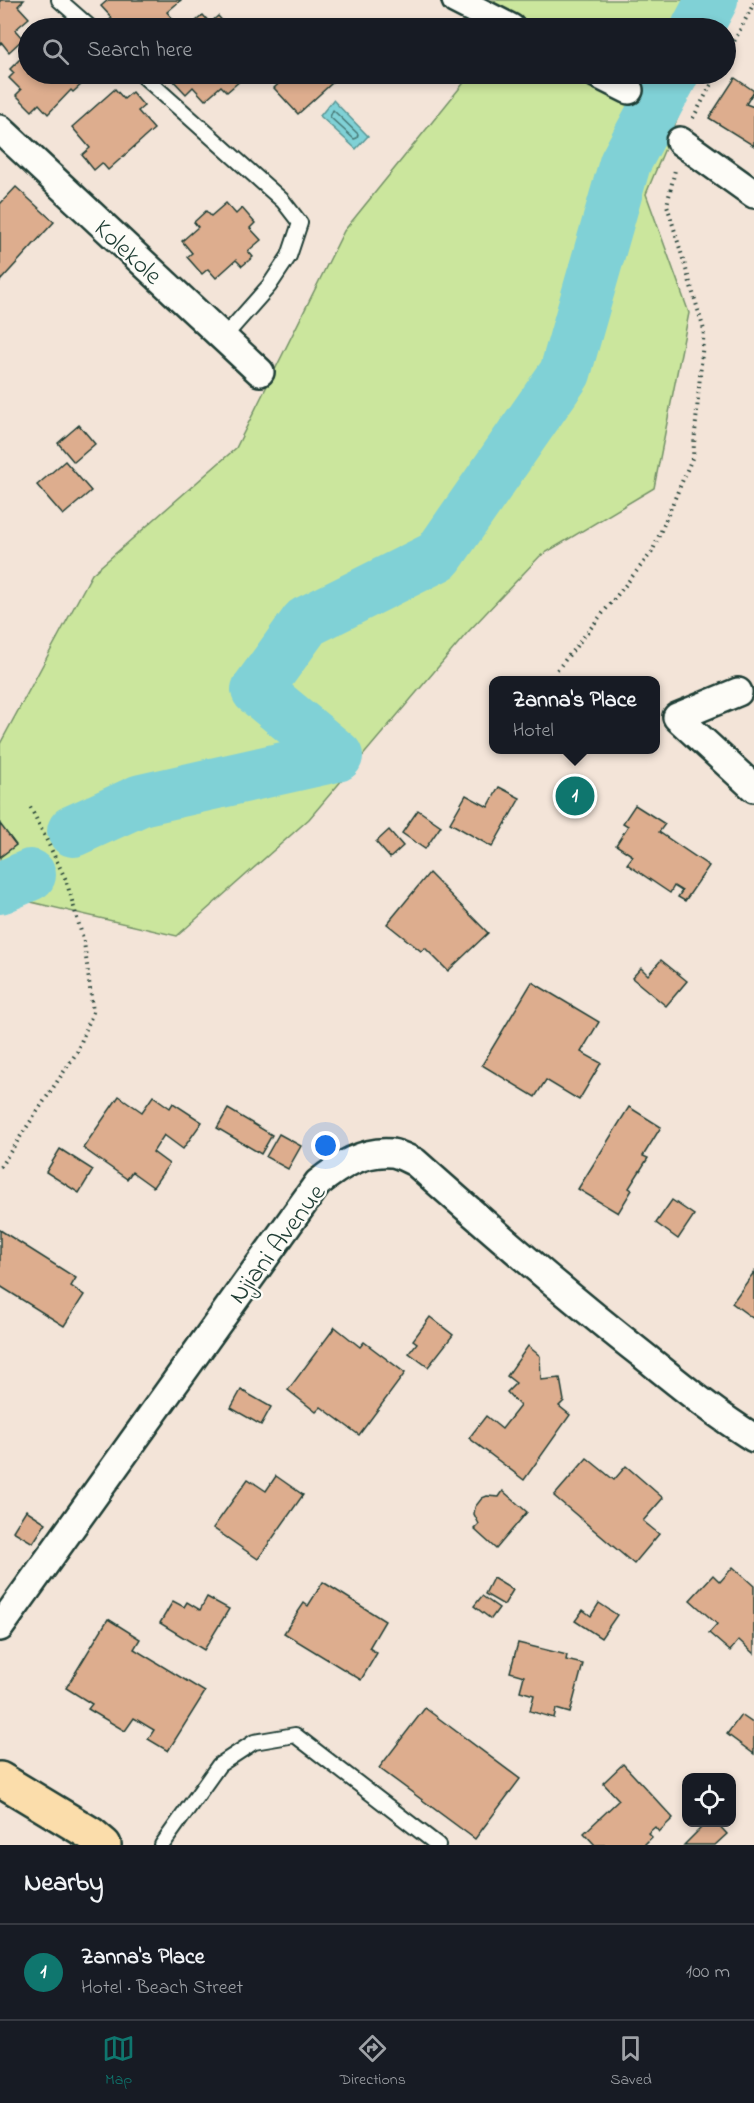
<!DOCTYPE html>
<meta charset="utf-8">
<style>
body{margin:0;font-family:"Indie Flower",sans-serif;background:#242831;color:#f1f3f6}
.controls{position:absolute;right:18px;bottom:18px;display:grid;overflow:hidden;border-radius:12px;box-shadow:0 3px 9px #0003}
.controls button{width:54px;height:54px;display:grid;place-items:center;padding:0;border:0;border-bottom:2px solid #363941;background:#171b24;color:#f1f3f6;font:30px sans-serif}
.you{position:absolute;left:326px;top:1146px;width:21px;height:21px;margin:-15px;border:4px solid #fff;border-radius:50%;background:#1a73e8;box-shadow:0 0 0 9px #1a73e833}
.badge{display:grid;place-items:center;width:39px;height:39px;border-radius:50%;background:#0f766e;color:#fff;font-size:20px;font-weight:700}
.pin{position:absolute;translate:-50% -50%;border:3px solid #fff;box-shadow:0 2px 6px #0006}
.popup{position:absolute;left:489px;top:676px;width:171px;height:78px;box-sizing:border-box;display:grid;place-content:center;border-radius:12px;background:#171b24;filter:drop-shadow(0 2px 4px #0005);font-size:20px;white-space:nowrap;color:#9ea1a6}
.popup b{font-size:22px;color:#f1f3f6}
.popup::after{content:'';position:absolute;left:50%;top:100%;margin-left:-12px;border:12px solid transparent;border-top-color:#171b24}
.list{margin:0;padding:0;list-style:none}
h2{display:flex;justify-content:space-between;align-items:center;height:78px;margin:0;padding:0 24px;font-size:26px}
h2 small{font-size:20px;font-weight:400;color:#9ea1a6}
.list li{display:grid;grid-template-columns:39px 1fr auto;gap:18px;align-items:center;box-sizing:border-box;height:96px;padding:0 24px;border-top:2px solid #363941}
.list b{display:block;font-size:22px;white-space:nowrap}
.list p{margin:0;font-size:20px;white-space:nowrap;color:#9ea1a6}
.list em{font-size:20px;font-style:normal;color:#9ea1a6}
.icon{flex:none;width:33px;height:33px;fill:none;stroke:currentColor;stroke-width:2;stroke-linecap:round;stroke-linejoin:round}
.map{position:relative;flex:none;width:754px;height:1845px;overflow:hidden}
.search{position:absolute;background:#171b24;box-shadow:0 3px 9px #0003;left:18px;right:18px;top:18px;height:66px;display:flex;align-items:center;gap:15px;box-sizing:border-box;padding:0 21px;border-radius:33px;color:#9ea1a6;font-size:22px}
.sheet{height:174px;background:#171b24}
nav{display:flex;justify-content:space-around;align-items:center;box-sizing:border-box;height:84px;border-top:2px solid #363941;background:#171b24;font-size:16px;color:#9ea1a6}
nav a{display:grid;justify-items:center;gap:3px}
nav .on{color:#0f766e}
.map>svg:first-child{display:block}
</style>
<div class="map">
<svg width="754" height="1845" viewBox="0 0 754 1845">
<rect width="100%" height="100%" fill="#f3e4d8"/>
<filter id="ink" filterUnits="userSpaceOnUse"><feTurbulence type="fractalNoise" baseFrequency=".0167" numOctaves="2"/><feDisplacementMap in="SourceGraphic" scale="12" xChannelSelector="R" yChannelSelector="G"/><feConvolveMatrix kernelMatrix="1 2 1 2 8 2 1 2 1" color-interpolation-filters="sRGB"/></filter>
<g filter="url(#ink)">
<!-- green -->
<g fill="#cbe69d" stroke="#759268" stroke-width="1.5">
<path d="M462,0H727L715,28H466Z"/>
<path d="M471,74H696L646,194L689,313L654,488L540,556L467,633L309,819L177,936L18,899L0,910V744L92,574L236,448L344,231Z"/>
</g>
<!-- water -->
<path fill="#80d1d6" stroke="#599695" stroke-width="1.5" d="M333,100L368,136L356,149L320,116Z"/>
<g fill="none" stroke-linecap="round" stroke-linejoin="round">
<!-- shore -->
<path stroke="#467875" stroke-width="1.5" d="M333,110L358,134L357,138L354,139L330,117Z"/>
<!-- river -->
<g stroke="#80d1d6" stroke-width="52">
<path d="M697,28L712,0"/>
<path d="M73,831L141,800L337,756L257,690L306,622L438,556L565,373L625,163L673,74"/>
<path d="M0,888L30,875"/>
</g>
</g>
<!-- building -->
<g fill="#ddad8e" stroke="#1f3d34" stroke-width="1.5">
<path d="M0,0H24L18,6L29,18L15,30L23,39L9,52L2,43L0,44Z"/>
<path d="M108,0H181L167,12L176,23L170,28H161L157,25L153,28H113L107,22L112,18L101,6Z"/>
<path d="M203,15L210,23L218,16L229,28H188Z"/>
<path d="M28,40V74H79L76,77L82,84L73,92L71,90L48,114L39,104L32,111L16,95L21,90L9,78L14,73L10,69L22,57L20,55L27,47L24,44Z"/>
<path d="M174,74H236L241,80L227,92L221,86L205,100L193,87L186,94L170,77Z"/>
<path d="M289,74H342L298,114L274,88Z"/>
<path d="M735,78L754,91L746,104L754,107V146L709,118Z"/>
<path d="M115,89L124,99L132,92L144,106L138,111L154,129L108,170L102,163L94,170L82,155L90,148L72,127Z"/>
<path d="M16,187L54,222L0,281V204Z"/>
<path d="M226,203L236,214L242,208L255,223L250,228L261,240L248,251L253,257L242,266L236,260L216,278L208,269L202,274L187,257L192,253L182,241L198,227L194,222L206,211L211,216Z"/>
<path d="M79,425L95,444L74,462L58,443Z"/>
<path d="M65,461L91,491L63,515L37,485Z"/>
<path d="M499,787L520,798L492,847L450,823L466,795L488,807Z"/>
<path d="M635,805L665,824L659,832L709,866L685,901L678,897L682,891L674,886L670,893L627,864L633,856L616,845L628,826L623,823Z"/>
<path d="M418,810L441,826L425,849L402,833Z"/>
<path d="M0,824L16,845L0,857Z"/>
<path d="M389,830L403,846L390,858L376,842Z"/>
<path d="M429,873L488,933L448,971L425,948L421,951L387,924Z"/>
<path d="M661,960L687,981L666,1006L632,978L641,968L648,975Z"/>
<path d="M532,982L599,1022L581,1052L601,1063L579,1100L546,1080L535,1097L482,1065Z"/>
<path d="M119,1096L142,1112L153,1096L170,1108L173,1103L202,1122L183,1149L164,1135L153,1152L169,1164L153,1187L132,1172L127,1179L83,1148Z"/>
<path d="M629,1107L661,1127L643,1156L648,1158L629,1188L632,1190L618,1213L578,1189Z"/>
<path d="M228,1109L272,1135L261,1154L217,1128Z"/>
<path d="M279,1134L301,1146L288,1169L266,1157Z"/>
<path d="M60,1149L93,1170L79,1193L46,1172Z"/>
<path d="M672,1200L694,1215L678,1239L656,1223Z"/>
<path d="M0,1230L76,1278L71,1286L84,1295L64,1326L0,1286Z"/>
<path d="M754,1272V1319L732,1303Z"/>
<path d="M430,1317L453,1335L428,1367L409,1353L417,1343L413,1340Z"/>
<path d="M335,1327L360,1347L364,1342L405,1373L359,1435L321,1407L316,1412L288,1390Z"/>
<path d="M528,1346L540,1356L541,1380L560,1378L564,1401L559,1406L570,1415L524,1480L469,1438L486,1416L502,1429L520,1406L507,1392L516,1383L507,1376Z"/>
<path d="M241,1390L271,1407L261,1425L231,1408Z"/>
<path d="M587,1458L614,1480L626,1466L663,1498L643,1521L659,1534L634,1564L554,1496Z"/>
<path d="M276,1476L303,1495L258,1559L213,1528L248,1479L266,1491Z"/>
<path d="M503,1491L527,1512L496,1549L474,1529L479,1524L474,1514L475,1507L482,1498L487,1496L499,1497Z"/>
<path d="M26,1510L46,1523L33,1543L13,1531Z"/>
<path d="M733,1567L754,1586V1654L739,1640L730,1651L709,1633L717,1624L690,1600L713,1575L720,1582Z"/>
<path d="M493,1578L513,1590L504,1605L485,1594Z"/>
<path d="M323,1582L385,1621L369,1648L377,1653L361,1680L284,1633L304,1603L308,1606Z"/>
<path d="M482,1596L499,1608L491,1619L474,1606Z"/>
<path d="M207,1597L229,1609L204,1650L160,1623L173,1601L184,1607L187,1602L200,1610Z"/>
<path d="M599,1603L617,1615L601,1638L575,1621L583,1610L591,1616Z"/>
<path d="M108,1619L140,1639L134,1649L205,1692L168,1751L148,1739L154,1730L134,1718L125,1731L88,1709L92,1704L66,1688Z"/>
<path d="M518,1643L567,1655L566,1660L583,1664L570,1713L556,1709L554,1718L530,1711L534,1695L520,1691L524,1676L510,1672Z"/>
<path d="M425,1708L520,1779L475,1839L379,1768Z"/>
<path d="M741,1715L754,1724V1754L727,1734Z"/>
<path d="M623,1764L673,1818L659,1832L655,1827L648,1833L652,1837L644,1845H595L584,1833L619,1800L603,1783Z"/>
<path d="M707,1822H716L727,1834L715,1845H684Z"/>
</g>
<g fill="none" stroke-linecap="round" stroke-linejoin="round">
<defs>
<g id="lane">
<path d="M59,0L91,28"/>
<path d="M141,74L283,201L300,223L289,256L269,286L223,338"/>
<path d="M162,1845L219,1765L254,1742L295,1735L438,1845"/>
</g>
<g id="street">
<path d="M456,0L511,28"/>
<path d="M597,74L629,90"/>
<path d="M0,129L260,372"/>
<path d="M680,141L754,194"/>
<path d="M738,692L677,717L754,788"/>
<path d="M0,1627L318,1183C339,1166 364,1150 392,1153C399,1154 408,1159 415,1162C490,1229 565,1294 644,1356C680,1385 715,1414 754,1438"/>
</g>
<path id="primary" d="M0,1779L91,1834L104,1845"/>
</defs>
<!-- lane casing -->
<use href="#lane" stroke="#1f3d34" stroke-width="18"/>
<!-- street casing -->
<use href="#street" stroke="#1f3d34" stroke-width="32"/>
<!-- primary casing -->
<use href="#primary" stroke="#1f3d34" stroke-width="38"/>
<!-- path -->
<g stroke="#1f3d34" stroke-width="4" stroke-dasharray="1.5 4.5" stroke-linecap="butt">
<path d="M726,57L754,3"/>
<path d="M693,118L717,74"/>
<path d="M557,670L652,552L693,456L704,330L667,205L675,170"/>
<path d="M0,1167L77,1052L93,1012L84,942L66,880L30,806"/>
</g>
<!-- lane -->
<use href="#lane" stroke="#fdfcf7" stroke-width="14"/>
<!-- street -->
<use href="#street" stroke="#fdfcf7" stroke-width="27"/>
<!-- primary -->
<use href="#primary" stroke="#fbddab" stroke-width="33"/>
</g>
</g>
<g text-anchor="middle" stroke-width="4.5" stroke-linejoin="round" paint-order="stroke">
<!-- street labels -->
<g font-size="26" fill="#1f3d34" stroke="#fdfcf7">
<text transform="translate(129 251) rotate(43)" y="9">Kolekole</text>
<text transform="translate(276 1243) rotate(-53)" y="9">Njiani Avenue</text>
</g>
</g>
</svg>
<div class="controls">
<button><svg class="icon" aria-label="locate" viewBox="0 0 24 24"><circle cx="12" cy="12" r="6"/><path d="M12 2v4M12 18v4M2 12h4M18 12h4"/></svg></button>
</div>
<div class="you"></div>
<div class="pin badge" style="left:575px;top:796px">1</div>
<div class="popup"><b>Zanna's Place</b>Hotel</div>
<div class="search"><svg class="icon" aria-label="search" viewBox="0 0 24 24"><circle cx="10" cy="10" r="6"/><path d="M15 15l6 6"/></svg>Search here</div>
</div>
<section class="sheet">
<h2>Nearby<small></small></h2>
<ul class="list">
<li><span class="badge">1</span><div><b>Zanna's Place</b><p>Hotel · Beach Street</p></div><em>100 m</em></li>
</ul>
</section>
<nav>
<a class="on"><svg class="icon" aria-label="map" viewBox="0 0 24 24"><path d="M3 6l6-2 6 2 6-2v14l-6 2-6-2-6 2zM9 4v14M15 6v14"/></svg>Map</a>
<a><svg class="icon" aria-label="directions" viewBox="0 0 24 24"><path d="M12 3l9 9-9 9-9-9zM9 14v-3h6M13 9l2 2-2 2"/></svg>Directions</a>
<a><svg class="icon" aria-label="saved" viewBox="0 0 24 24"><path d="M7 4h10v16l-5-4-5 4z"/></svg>Saved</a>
</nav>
